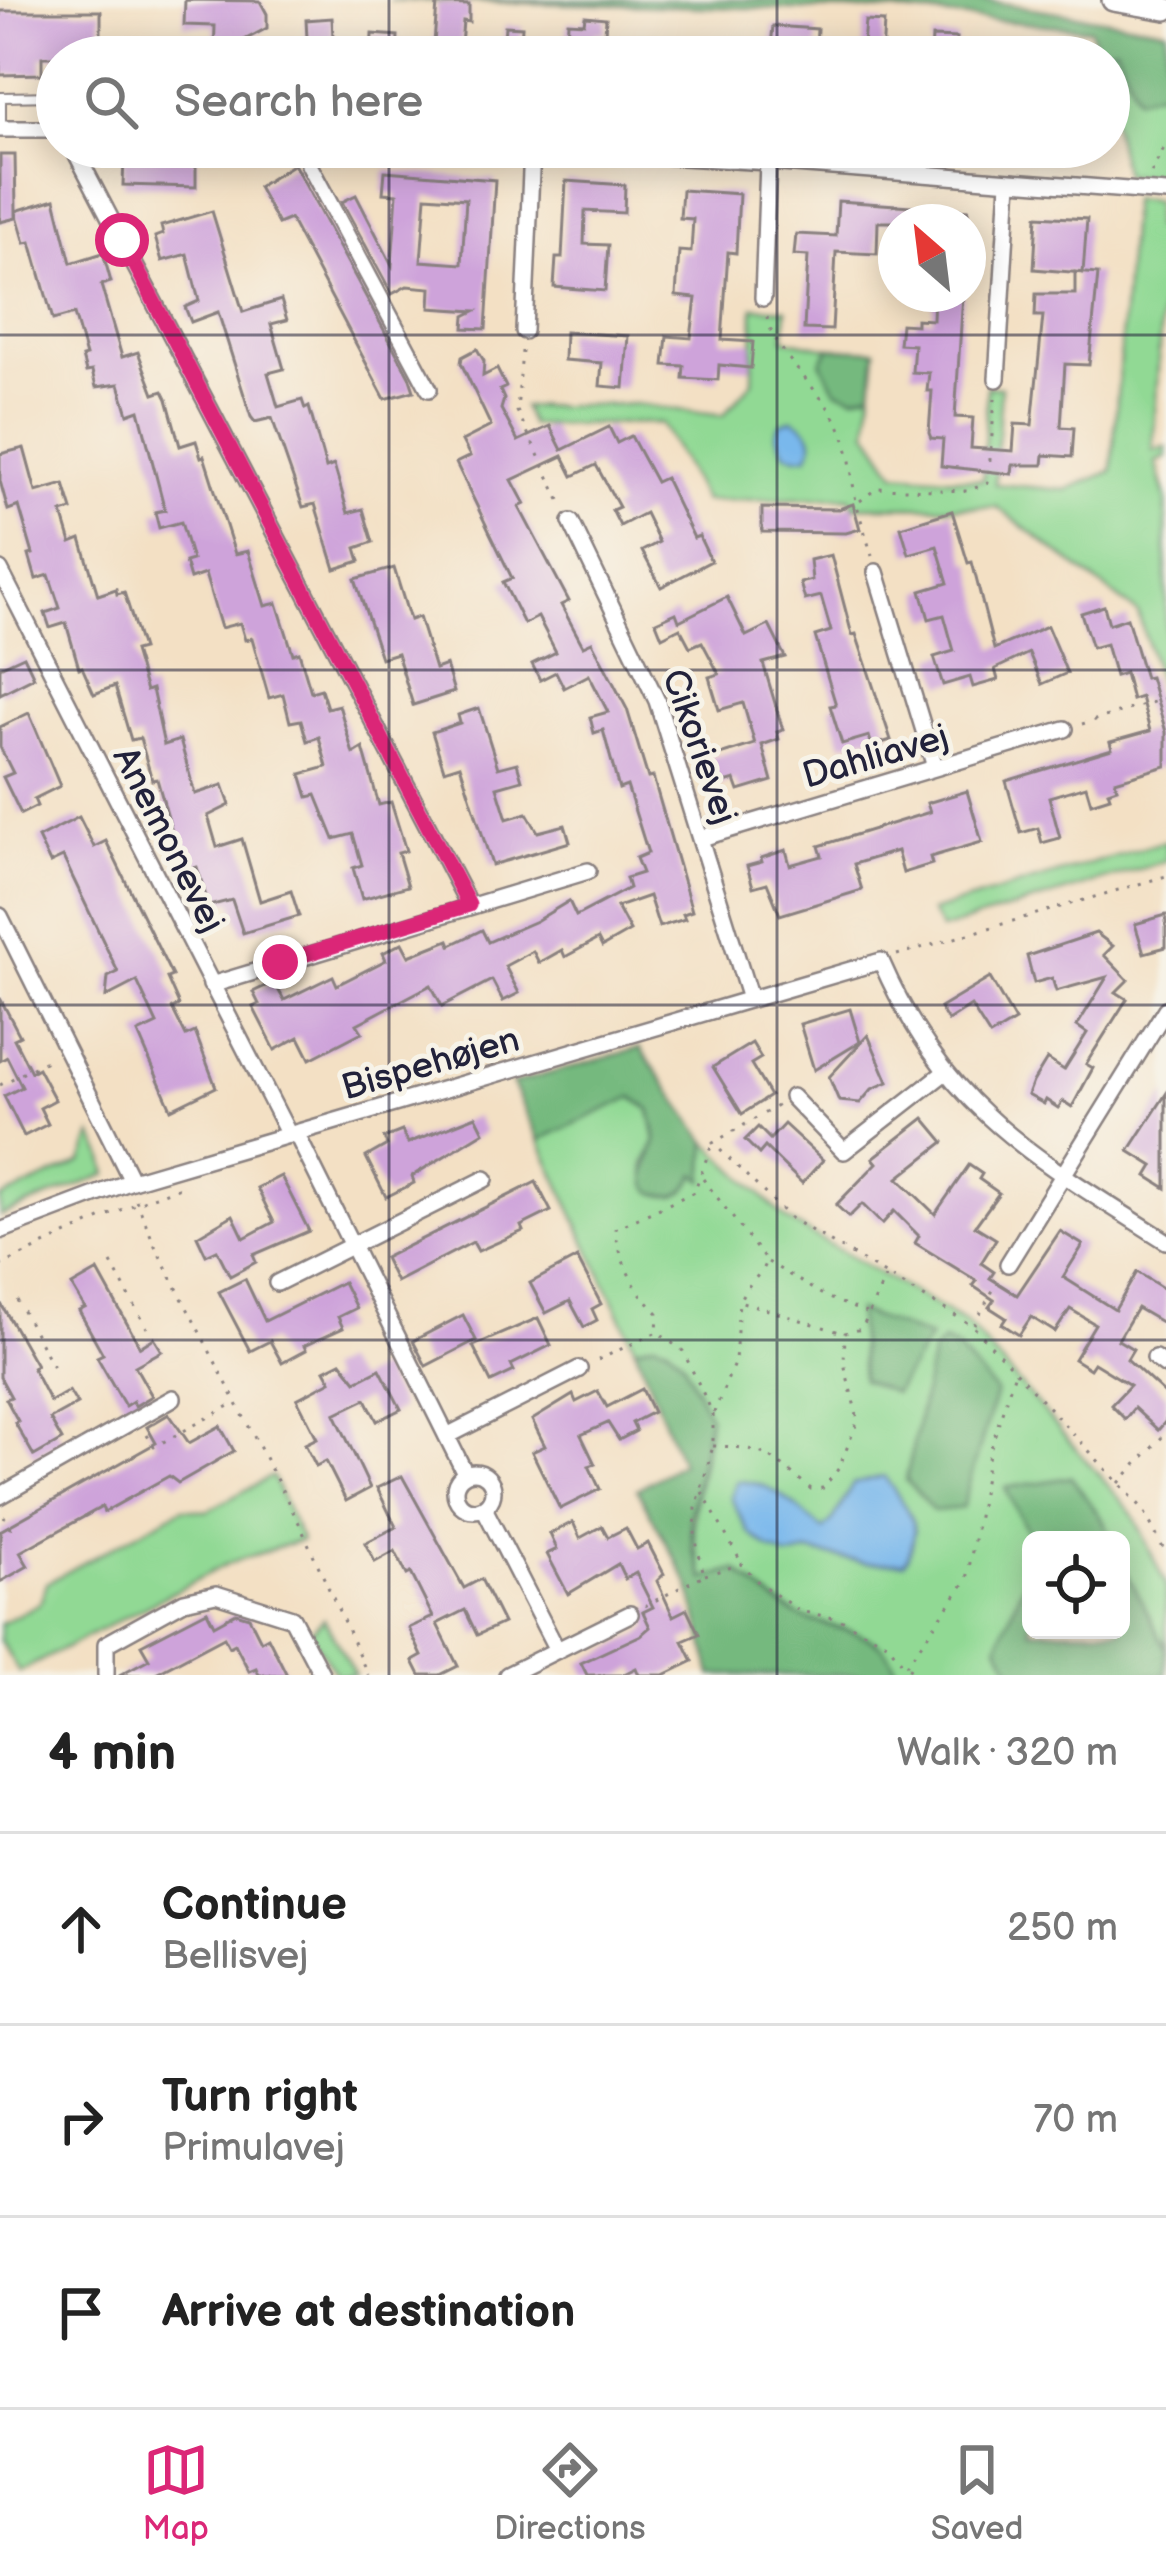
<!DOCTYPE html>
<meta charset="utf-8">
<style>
body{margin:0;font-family:"Balsamiq Sans",sans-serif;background:#f6f6f6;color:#222}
.controls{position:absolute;right:36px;bottom:36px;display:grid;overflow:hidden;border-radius:18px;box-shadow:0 6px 30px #0003}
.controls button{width:108px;height:108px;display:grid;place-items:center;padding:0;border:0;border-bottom:3px solid #e0e0e0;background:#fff;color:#222;font:60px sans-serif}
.compass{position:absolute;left:878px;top:204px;width:108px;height:108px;border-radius:50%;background:#fff;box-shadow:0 6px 30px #0003;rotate:332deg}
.stop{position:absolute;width:36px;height:36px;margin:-27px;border:9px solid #db2777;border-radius:50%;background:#fff}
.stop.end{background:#db2777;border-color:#fff;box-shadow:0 3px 12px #0008}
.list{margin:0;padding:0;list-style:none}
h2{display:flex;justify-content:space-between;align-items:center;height:156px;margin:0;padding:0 48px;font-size:51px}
h2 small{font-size:39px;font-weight:400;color:#767676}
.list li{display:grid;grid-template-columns:78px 1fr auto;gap:36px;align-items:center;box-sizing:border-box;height:192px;padding:0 48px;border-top:3px solid #e0e0e0}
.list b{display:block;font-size:45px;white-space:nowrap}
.list p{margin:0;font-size:39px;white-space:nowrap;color:#767676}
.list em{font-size:39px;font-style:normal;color:#767676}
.icon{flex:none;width:66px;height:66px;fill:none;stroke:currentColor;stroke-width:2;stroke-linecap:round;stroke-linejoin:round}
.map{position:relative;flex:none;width:1166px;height:1675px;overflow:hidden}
.search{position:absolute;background:#fff;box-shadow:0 6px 30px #0003;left:36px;right:36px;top:36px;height:132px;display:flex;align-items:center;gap:30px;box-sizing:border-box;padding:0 42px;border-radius:66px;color:#767676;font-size:45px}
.sheet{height:732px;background:#fff}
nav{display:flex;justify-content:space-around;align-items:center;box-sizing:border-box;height:168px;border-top:3px solid #e0e0e0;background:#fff;font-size:33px;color:#767676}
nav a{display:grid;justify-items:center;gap:6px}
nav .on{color:#db2777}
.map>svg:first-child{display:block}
</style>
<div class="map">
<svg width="1166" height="1675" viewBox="0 0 1166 1675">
<rect width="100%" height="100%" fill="#f7f3e8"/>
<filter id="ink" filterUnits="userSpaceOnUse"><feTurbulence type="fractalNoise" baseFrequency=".00833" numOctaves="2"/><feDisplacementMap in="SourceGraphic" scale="24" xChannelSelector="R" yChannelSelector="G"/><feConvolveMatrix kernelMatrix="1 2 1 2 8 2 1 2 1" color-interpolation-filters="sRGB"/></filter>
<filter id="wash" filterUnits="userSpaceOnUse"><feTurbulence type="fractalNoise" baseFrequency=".004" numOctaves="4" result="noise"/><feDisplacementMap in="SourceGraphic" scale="48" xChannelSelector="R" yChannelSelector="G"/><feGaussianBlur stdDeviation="2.7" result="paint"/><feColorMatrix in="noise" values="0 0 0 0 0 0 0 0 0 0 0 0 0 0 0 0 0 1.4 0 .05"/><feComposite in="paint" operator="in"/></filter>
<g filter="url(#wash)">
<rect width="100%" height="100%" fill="#f3e0c4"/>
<!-- green -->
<g fill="#91d994" stroke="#5a7e68" stroke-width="3">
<path d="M1115,47L1137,97L1166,90V177L1124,175L1109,106V57H1099L1097,49Z"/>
<path d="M1131,199L1155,201L1154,227L1166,228L1153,451L1166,447V458L1156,462L1166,499V707L1138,613L997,507L854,506L850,497L704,501L661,423L530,425L523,407L634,404L723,416L753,381L754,307L787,309L784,339L829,348L821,362L854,396L872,391L868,431L896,473L983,480L987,386L1001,387L995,484L1066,490L1112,471Z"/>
<path d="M1166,841V861L941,930L931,912Z"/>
<path d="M632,1097L650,1110L656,1141L645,1164L647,1182L697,1174L704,1179L707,1142L788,1221L966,1323L1133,1514L1166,1585V1649L1121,1562V1540H1112L1104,1522L1071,1477L1006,1489L1032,1540L1031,1563L998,1645L1015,1675H892L896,1670L852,1631L801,1617L769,1597L705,1579C680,1514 704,1481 709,1416L654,1342L635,1347L539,1140Z"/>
<path d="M92,1135L103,1155L108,1174L0,1216V1199L82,1162Z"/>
<path d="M272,1476L301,1540L229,1563L19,1672L0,1641V1624L40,1603L47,1583L183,1508L207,1511Z"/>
<path d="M324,1619L355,1675H337L309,1633Z"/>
</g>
<!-- forest -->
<g fill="#74b97e" stroke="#4b6e5c" stroke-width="3">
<path d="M390,0H981L1166,29V90L1137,97L1116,47L1097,49L1090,29L892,11Z"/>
<path d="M829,348L876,350L872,391L854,396L836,390L821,362Z"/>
<path d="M640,1048L707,1142L704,1180L696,1174C689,1187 683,1198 667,1196C629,1193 654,1155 656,1140C656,1131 652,1118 650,1110L633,1097L539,1140L512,1084Z"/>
<path d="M857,1311L930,1338L894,1393L862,1380Z"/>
<path d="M654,1342L668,1346L683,1361L709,1416L690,1517L693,1549L704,1579L736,1570C756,1586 776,1605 799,1616C830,1631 887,1628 896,1671L892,1675H712L690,1586L637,1489L681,1463L635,1347Z"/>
<path d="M943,1342L955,1347L996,1392L962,1508L933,1511L906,1480L932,1353Z"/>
<path d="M1071,1477L1104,1522L1112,1540H1032L1005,1488Z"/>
<path d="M1121,1561L1166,1649V1675H1015L998,1645L1031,1563V1630H1121Z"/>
</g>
<!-- water -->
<g fill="#79b8ec" stroke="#4e6d94" stroke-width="3">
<path d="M793,419C809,427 818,439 808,456L796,457L785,452L776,434L780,424Z"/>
<path d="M884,1476C905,1508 927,1525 904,1563H867L809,1552L788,1557L768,1548L749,1533L731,1498L737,1481C776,1482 794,1506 823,1530L834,1519L853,1484Z"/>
</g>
<g id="blocks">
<!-- building -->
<g fill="#cea3da" fill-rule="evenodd">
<path d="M185,0L260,1L267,14V28L214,56L215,26L184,25Z"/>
<path d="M437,4L469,5V22L463,21L460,57H433Z"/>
<path d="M0,11H101V57H42V74L0,75Z"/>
<path d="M585,16L606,18L605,33H595L593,57H566L568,22L584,23Z"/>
<path d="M332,18L334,57H308L306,20Z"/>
<path d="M865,21L884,22L882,57H862Z"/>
<path d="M505,26L522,27L520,57H493L494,40H504Z"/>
<path d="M773,26L817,29L816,48L800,47V57H770Z"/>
<path d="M372,34L398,36L397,57H371Z"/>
<path d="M932,37L957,38L955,57H931Z"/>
<path d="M701,39L730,41L729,57H700Z"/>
<path d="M0,155H15L16,211L55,199L71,263L103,253L111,282L101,285L122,357L138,352L154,394L163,391L167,399L180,446L196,441L201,457L204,456L235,554L248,551L265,606L277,603L293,654L299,652L311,692L321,689L327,708L339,705L353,754L363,748L379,805L391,802L406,851L398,853L408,886L362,899L353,868L362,865L353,834L334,839L316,795L308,797L301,774L327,767L319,737L307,741L301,720L290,722L283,694L269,698L252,638L245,640L240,623L221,628L205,574L190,579L185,562L192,560L181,522L159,528L155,512L165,510L139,410L128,414L119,384L96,387L92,371L86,372L82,357L86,356L74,314L53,320L31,242L25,243L16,212V218L0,222Z"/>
<path d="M124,157L196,158V187L123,185Z"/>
<path d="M294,164L409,376L414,391L385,399L290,219L278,224L258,187Z"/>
<path d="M385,171L495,180L486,329L464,328L465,316L475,311L430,308L431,288L407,286L392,294L342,202L356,195L392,265L397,194L383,193ZM426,196L466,199L462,264L421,261Z"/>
<path d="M566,181L625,185L624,213L585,211L584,244L608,245L605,291L554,287L556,258H562Z"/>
<path d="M682,190L739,194L736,253L728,252L722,340L753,342L751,368L719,365L718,380L683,378L684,366L664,365L667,336L691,338L696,298L676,296L679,251L691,252L693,219L680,218Z"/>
<path d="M838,201L968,210V222H878L877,254L836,252L832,330L804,329L808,256L794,255L796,234L836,236Z"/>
<path d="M212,211L243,312L281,300L287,320L271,324L284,369L268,373L278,407L302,400L305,409L309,407L326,468L334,465L348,513L363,509L373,542L356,548L360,561L335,569L315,504L303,507L272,418L255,422L251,417L218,312L191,322L185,307L199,301L187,254L162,261L155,237L163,234L161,226Z"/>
<path d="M1037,216L1087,219L1083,273L1034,269Z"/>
<path d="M1075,272L1098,274L1089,365L1065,364L1061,427L1074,428L1072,457L1044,455L1043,465H1013L1012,474L941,466L943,439L931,438L929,433L932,391H927L929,373L912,372L914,345L899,344L901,324L916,325V319L933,320L934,294H963L955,417L973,418L971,448L1013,451L1015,424L1032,425L1043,316H1035L1036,294H1075Z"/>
<path d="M565,332L628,336L624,388L600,386L602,363L564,360Z"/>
<path d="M477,349L484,361L483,376L497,369L506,387L500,390L504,399L501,409L518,441L550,426L562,450L609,427L617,443L631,436L656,482L665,478L694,538L699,536L711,561L661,587L642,551L659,542L645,513L620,526L612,510L619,507L596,465L573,476L563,456L512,480L525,504L519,507L569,601L561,605L583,646L592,642L627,709L648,778L653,777L692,911L683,914L685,919L659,927L649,896L617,907L630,931L602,947L598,939L565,957L562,950L539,963L533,951L505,966L519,993L503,1001L492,980L442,1006L431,985L357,1024L362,1032L310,1059L299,1037L275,1050L253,1007L259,1004L253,992L274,982L284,1000L333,976L337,985L386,960L383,953L402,943L409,956L449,940L451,945L482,930L488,942L536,921L569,901L576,916L629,888L626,878L642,873L636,858L648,853L627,786L619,789L603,730L594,733L590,717L608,712L589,675L564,688L556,672L540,680L532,664L556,652L538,617L524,624L503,582L512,578L456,463L470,456L462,441L491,426L461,363L462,357Z"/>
<path d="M24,448L36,492L64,484L72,510L62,513L71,543L81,539L98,595L116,589L117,594L124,592L142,649L134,651L146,691L152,689L164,745L180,740L195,794L223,785L230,805L208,816L217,847L242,839L260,901L291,891L299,916L243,933L232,900L209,906L197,867L183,871L157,779L152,780L140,738L131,740L115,686L94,694L82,667L79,668L66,623L50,628L45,613L60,608L49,575L36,579L29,555L33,554L19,506L8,510L0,481V454Z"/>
<path d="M853,504L860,529L846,533L762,532V508L839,509Z"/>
<path d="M952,511L968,563L972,562L994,649L1047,626L1067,673L1042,684L1029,653L995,669L998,680L973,687L970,677L943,685L934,657L954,651L944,615L929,619L921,591L948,583L937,546L909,554L901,527Z"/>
<path d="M831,555L852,635L856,634L891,740L872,746L869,736L842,744L830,706L836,705L815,636L831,631L821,596L805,600L800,583L812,580L810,560Z"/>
<path d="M394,568L410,620L419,617L435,669L446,665L454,692L413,705L397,653L381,658L355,579Z"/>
<path d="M727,597L746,636L769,625L785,657L763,663L783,730L777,732L779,739L762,745L772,781L739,791L735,780L718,785L710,758L755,744L743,703L719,710L709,677L719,674L702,642L690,647L680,628L662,637L656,622L676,613L679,621Z"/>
<path d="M1104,606L1109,624L1127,618L1145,678L1150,677L1166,732V766L1115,781L1117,788L1108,791L1110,797L1091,803L1086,786L1049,797L1060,838L1042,843L1038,828L1021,833L1006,781L1112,749L1110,742L1150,731L1141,697L1132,700L1125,673L1115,676L1106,644L1092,648L1081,613Z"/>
<path d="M24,656L34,677L0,694V667Z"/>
<path d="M479,708L498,768L517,763L522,780L497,787L507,819L527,813L538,832L565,825L570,842L492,865L460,765L444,770L432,732L460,723L458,715Z"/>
<path d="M29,713L60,786L34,799L37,806L21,814L3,777L13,773L0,747V727Z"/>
<path d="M967,791L982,842L930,857L932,864L903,873L897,851L854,864L862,890L780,915L767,883L753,887L747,866L762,862L761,858L786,850L790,865L822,856L819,846L930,812L927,803Z"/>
<path d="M79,817L94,847L106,841L172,976L167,978L179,1005L172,1008L186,1036L195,1032L216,1087L171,1109L138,1033L157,1024L137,981L106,997L108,977L118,972L63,857L50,863L38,838Z"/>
<path d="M1166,915V947L1144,953L1135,924Z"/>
<path d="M1096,933L1113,946L1104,955L1128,980L1116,992L1127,999L1086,1064L1093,1068L1072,1107L1063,1101L1058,1108L1046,1100L1044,1104L1028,1095L1033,1082L1047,1059L1064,1070L1087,1033L1077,1026L1107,977L1056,991L1052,978L1034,983L1027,956Z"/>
<path d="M990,978L1015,1021L990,1036L971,1006L948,1021L940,1008Z"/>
<path d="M0,998L20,1036L14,1039L31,1072L38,1068L55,1100L40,1108L48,1124L24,1136L4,1096L22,1087L7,1057L0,1061Z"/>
<path d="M850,1009L860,1042L814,1070L800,1024Z"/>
<path d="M868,1035L888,1082L872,1089L860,1103L839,1101L829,1077Z"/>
<path d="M752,1043L761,1058L751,1064L770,1096L742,1114L713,1067Z"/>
<path d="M1166,1094V1188L1147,1176L1153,1166L1129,1151Z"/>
<path d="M476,1116L484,1132L412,1176L414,1183L386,1197L366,1157L387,1145L384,1138L402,1131L408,1143Z"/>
<path d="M924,1118L944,1142L898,1178L935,1214L969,1165L982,1174L979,1179L999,1193L975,1226L996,1239L981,1263L994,1272L990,1278L1017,1295L1060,1231L1083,1245L1063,1277L1115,1310L1137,1272L1166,1290V1325L1137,1308L1118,1340L1133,1349L1127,1359L1166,1395V1421L1158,1430L1134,1408L1125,1419L1111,1405L1130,1385L1094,1363L1090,1369L1074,1359L1095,1324L1070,1309L1055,1332L1031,1317L1019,1335L1002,1324L1006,1318L989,1307L994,1300L973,1286L977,1281L915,1243L919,1236L894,1211L882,1224L862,1204L849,1217L836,1205L877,1163L873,1158Z"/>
<path d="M784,1124L823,1160L802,1183L765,1147L759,1154L745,1140L758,1127L770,1139Z"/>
<path d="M281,1176L309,1231L253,1255L256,1262L230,1276L217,1250L206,1255L197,1236L233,1215L244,1238L274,1222L257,1188Z"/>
<path d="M536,1182L551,1211L521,1226L523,1231L478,1251L473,1242L396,1282L384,1258Z"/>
<path d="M577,1258L601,1304L592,1309L597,1320L584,1327L570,1301L546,1313L530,1283Z"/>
<path d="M98,1271L140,1347L154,1338L162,1351L135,1366L152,1396L135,1406L133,1401L125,1406L97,1357L103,1354L79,1311L85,1308L72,1286Z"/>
<path d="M245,1279L265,1321L343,1282L356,1308L338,1317L343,1328L304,1346L306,1350L282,1363L270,1341L250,1351L219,1292Z"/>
<path d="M0,1302L36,1365L32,1367L50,1402L69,1391L77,1404L50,1419L62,1440L34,1456L15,1423L18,1421L6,1399L11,1397L0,1377Z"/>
<path d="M463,1315L476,1340L426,1366L413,1341Z"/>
<path d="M538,1318L551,1345L511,1365L514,1371L491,1382L473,1346Z"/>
<path d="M341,1362L356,1381L380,1369L401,1409L377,1421L366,1399L335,1414L370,1488L346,1501L326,1461L316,1466L305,1444L317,1438L297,1399L331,1381L325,1370Z"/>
<path d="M642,1389L653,1412L632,1423L636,1431L619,1440L608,1423L581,1435L595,1464L589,1466L600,1489L560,1509L532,1452L545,1446L532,1420L573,1395L576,1402L598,1391L607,1407Z"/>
<path d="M169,1414L189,1443L220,1426L234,1451L178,1483L169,1476L104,1512L102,1507L20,1552L28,1566L0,1582V1531L156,1443L147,1427Z"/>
<path d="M402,1476L464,1588L481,1579L503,1623L477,1635L465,1610L437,1624L458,1666L440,1675H420L413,1661L422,1656L409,1628L433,1617L411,1573L407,1575L395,1551L375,1562L365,1543L396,1527L377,1488Z"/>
<path d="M573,1522L580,1538L602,1526L608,1537L626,1528L637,1549L648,1543L664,1574L657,1581L673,1616L687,1609L699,1634L683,1641L693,1661L664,1675H639L636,1668L622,1675H587L581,1663L641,1635L650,1627L643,1612L653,1607L636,1573L625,1579L618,1564L568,1594L547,1554L557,1549L550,1534Z"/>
<path d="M207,1611L214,1625L236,1613L249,1617L261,1641L268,1637L287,1675H259L256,1668L249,1671L235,1644L229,1647L224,1637L152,1675H119L149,1659L141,1645Z"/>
</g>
</g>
</g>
<g filter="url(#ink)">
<use href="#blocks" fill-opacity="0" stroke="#8a8180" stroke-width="3"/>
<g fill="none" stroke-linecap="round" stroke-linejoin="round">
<defs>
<path id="lane" d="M1,127V97L57,96"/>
<g id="street">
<path d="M0,129H57"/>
<path d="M73,147L469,905"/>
<path d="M310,147L309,165L429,389"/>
<path d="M510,147L768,162L1166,193"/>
<path d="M763,298L768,162"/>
<path d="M524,331L532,149"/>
<path d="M997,379L1009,182"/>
<path d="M571,522L657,701L750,999"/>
<path d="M0,570L289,1135"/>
<path d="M876,572L935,767"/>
<path d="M701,838L1065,729"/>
<path d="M0,916L132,1181"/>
<path d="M211,985L588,871"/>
<path d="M792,1097L844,1151L944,1073"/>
<path d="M296,1133L465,1473"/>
<path d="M0,1231L132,1181L881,961C947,1112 1033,1156 1166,1241"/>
<path d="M1008,1264L1166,1009"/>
<path d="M277,1283L485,1179"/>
<path d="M1155,1358L1166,1366"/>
<path d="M447,1436L579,1369"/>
<circle cx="474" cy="1491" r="19"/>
<path d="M0,1496L173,1398"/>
<path d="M484,1508L557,1650"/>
<path d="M106,1675V1644L184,1601L216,1594L292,1618L322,1675"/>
<path d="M507,1675L630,1614"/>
</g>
<path id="secondary" d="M1113,0L1166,9"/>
</defs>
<!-- lane casing -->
<use href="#lane" stroke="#8a8180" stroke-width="12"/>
<!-- street casing -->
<use href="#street" stroke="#8a8180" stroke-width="20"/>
<!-- secondary casing -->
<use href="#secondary" stroke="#8a8180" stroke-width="26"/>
<!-- path -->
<g stroke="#8a8180" stroke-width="3" stroke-dasharray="3 9" stroke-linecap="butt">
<path d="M1151,173L1166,144"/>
<path d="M767,317C774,354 822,390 840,427C850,449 851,468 854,491C858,513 866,535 872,556"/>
<path d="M522,351L517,411L562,504"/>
<path d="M860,501L877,488L967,491L988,483L995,399"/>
<path d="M1082,724L1166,698"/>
<path d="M897,955L1166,876"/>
<path d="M0,1085L52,1058"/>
<path d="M777,1106L713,1143L790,1218L973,1326L1143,1509L1166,1554"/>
<path d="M703,1179L766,1261C760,1278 747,1283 740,1300"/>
<path d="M136,1200L156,1248L299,1523L368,1675"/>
<path d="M768,1262L826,1297L866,1313"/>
<path d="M111,1263L147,1328"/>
<path d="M0,1266C61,1237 124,1206 186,1185"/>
<path d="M17,1300L54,1369"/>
<path d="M974,1325L998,1281"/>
<path d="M598,1360L657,1332L658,1313C632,1288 621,1263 615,1229L694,1192L712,1144"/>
<path d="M714,1413L735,1361L739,1301L843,1333"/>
<path d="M147,1435L154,1447L233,1404"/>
<path d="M713,1446C766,1447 771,1456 811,1489L823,1488L839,1468L858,1420L844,1363L845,1333L862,1329L885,1278"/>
<path d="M1119,1483L1166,1433"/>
<path d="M702,1492L741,1562"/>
<path d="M0,1534L11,1528L4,1516"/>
<path d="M705,1575L742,1564L759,1583L799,1611L839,1619L887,1643L905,1666L922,1675"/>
<path d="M645,1606L704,1575L695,1537L696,1508L713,1446V1414L683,1351L657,1332"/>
<path d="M899,1675L967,1580L989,1453L1014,1375"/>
</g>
<!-- lane -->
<use href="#lane" stroke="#fff" stroke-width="8"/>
<!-- street -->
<use href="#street" stroke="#fff" stroke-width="15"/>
<!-- secondary -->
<use href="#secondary" stroke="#fff" stroke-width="21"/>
</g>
</g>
<g fill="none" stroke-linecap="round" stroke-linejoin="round" filter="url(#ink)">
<!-- route -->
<path stroke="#db2777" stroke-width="15" d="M122,240L469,905L280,962"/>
</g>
<!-- grid -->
<path fill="none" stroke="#22223b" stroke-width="3" stroke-opacity="0.55" d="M389,0V57M777,0V57M389,147V1675M777,147V1675M0,335H1166M0,670H1166M0,1005H1166M0,1340H1166"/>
<g text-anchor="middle" stroke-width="10" stroke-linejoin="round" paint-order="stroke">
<!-- street labels -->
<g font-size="36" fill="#22223b" stroke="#f7f3e8">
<text transform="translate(701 746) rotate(71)" y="13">Cikorievej</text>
<text transform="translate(875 755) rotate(-16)" y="13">Dahliavej</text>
<text transform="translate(170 839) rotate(63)" y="13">Anemonevej</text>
<text transform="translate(430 1062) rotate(-16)" y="13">Bispehøjen</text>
</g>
</g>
</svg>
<div class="controls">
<button><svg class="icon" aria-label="locate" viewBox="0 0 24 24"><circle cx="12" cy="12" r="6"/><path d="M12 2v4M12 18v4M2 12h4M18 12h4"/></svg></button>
</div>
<svg class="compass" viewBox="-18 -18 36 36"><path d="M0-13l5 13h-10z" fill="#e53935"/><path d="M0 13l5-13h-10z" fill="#767676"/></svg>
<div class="stop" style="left:122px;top:240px"></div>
<div class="stop end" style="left:280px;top:962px"></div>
<div class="search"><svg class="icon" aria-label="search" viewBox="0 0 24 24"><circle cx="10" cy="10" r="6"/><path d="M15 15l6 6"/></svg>Search here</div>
</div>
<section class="sheet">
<h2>4 min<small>Walk · 320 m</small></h2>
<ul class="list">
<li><svg class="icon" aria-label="ahead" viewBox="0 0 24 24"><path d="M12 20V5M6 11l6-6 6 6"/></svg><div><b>Continue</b><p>Bellisvej</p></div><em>250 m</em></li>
<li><svg class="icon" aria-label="right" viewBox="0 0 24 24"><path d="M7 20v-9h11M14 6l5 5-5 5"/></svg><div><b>Turn right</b><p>Primulavej</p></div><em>70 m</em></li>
<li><svg class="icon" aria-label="arrive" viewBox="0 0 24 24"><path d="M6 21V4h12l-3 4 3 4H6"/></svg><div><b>Arrive at destination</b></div></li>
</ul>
</section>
<nav>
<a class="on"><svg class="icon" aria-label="map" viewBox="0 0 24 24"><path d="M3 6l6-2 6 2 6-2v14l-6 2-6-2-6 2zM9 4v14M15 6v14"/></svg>Map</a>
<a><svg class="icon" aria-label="directions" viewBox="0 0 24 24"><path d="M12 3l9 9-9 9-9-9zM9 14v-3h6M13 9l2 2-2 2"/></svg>Directions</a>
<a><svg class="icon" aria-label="saved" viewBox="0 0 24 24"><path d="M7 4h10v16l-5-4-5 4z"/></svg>Saved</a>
</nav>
